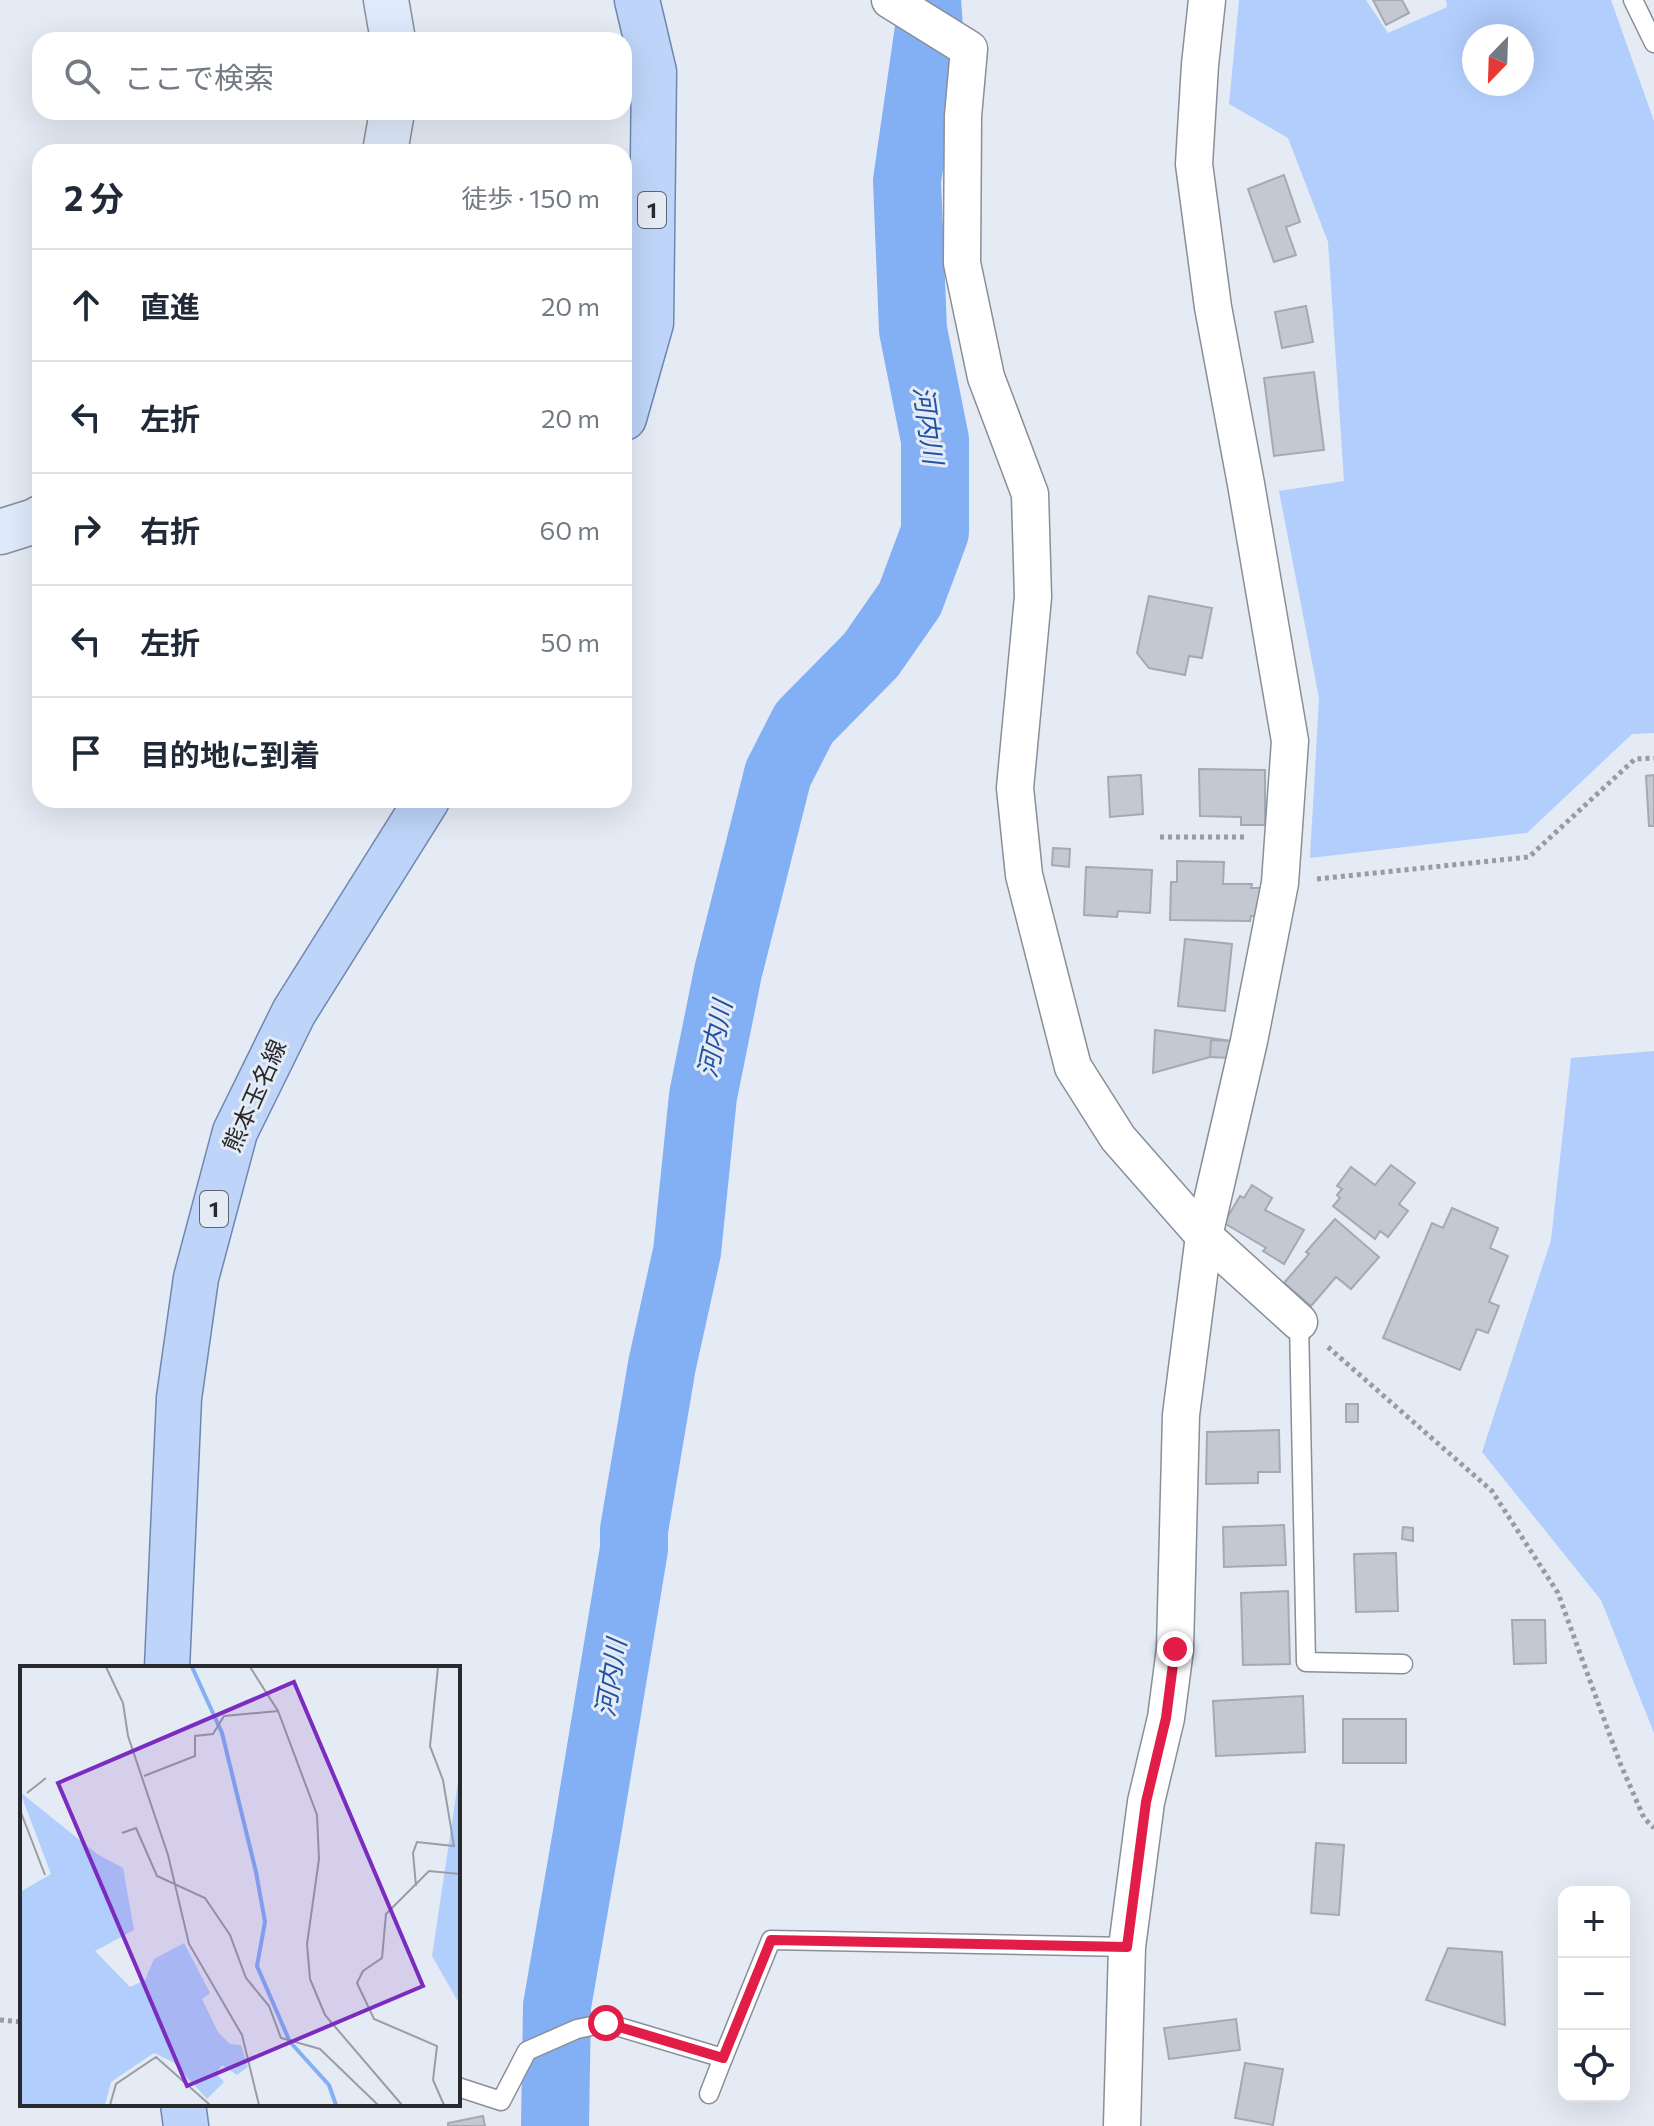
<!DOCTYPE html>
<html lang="ja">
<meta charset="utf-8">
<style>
body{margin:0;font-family:Commissioner,"Noto Sans JP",sans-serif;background:#f2f2f3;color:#1f2937}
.controls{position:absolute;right:24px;bottom:24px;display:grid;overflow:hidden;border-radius:16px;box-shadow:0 8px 32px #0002}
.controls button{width:72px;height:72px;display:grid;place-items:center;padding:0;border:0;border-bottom:2px solid #e0e1e3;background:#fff;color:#1f2937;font:40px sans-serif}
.compass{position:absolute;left:1462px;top:24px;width:72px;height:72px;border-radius:50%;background:#fff;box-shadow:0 8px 32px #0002;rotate:203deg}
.stop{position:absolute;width:24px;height:24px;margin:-18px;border:6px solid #e11d48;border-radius:50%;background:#fff}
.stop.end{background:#e11d48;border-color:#fff;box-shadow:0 2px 8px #0008}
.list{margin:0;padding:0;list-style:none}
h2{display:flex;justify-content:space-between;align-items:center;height:104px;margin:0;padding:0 32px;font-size:34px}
h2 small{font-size:26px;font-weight:400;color:#747a83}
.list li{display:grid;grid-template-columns:52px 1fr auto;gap:24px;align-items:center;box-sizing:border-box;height:112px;padding:0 32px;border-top:2px solid #e0e1e3}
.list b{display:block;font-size:30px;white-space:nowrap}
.list em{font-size:26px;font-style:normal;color:#747a83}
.icon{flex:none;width:44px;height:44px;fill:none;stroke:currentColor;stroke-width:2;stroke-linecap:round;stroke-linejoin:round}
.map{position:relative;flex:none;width:1654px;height:2126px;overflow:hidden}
.search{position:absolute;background:#fff;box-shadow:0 8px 32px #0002;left:32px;top:32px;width:600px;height:88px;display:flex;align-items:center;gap:20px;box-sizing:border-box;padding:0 28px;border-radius:24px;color:#747a83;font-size:30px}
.panel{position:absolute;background:#fff;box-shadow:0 8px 32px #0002;left:32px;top:144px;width:600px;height:664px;border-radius:24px}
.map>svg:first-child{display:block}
</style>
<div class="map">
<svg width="1654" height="2126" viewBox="0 0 1654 2126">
<rect width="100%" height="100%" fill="#e5ebf5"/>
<!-- green -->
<g fill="#b1cefd" fill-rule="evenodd">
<path d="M1239,0H1366L1388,33L1447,7L1446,0H1611L1654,121V733L1632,734L1527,833L1310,858L1319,698L1279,491L1344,481L1328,242L1288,138L1229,104ZM1474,36H1522V84H1474Z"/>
<path d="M1654,1051V1733L1601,1600L1482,1452L1551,1240L1571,1058Z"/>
</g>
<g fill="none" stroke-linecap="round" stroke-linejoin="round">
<!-- river -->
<path stroke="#83aff5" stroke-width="68" d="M555,2126L557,2006L586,1839L634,1549V1530L662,1365L687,1252L703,1096L728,972L778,774L804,723L871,655L910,599L935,532V440L913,330L907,181L929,28L927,0"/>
</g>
<!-- building -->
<g fill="#c3c8d2" stroke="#a4aab3" stroke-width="2">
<path d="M1373,0H1402L1409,13L1386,25Z"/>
<path d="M1284,175L1300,222L1286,227L1296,255L1274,262L1248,189Z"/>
<path d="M1306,306L1313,342L1282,348L1275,312Z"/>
<path d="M1314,372L1324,450L1274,456L1264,378Z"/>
<path d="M1149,596L1212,608L1202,658L1189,656L1185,675L1149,668L1137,653Z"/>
<path d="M1199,769L1265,770V825H1241V817L1200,816Z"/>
<path d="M1141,775L1143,814L1110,817L1108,777Z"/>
<path d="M1654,775V826H1649L1646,776Z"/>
<path d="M1053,848L1070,849L1069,867L1052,865Z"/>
<path d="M1177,861L1224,862L1223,884H1252L1251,888H1263V916H1251L1250,921L1170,920L1171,882H1177Z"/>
<path d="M1086,867L1152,870L1150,913L1118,911L1117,917L1084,915Z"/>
<path d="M1185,939L1232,944L1225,1011L1178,1006Z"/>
<path d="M1155,1030L1231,1041L1210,1057L1153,1073Z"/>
<path d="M1211,1040L1231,1041L1230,1058L1210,1057Z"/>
<path d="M1391,1165L1415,1183L1399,1204L1408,1211L1388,1237L1380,1231L1375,1239L1333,1206L1340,1198L1337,1195L1342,1189L1337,1186L1351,1167L1375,1185Z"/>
<path d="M1252,1185L1272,1198L1265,1210L1304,1230L1284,1264L1263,1251L1266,1248L1224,1223L1240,1196L1244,1198Z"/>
<path d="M1452,1208L1498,1228L1490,1248L1508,1256L1489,1302L1499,1306L1488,1333L1477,1329L1460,1370L1383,1338L1432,1223L1443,1228Z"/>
<path d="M1335,1219L1379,1257L1351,1289L1336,1277L1311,1306L1284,1283L1309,1254L1306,1252Z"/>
<rect x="1346" y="1404" width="12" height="18"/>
<path d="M1279,1430L1280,1472H1258V1483L1206,1484L1207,1432Z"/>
<path d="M1284,1525L1286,1565L1224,1567L1223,1527Z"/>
<path d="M1403,1527L1413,1528V1541L1402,1539Z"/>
<path d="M1396,1553L1398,1611L1356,1612L1354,1554Z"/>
<path d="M1288,1591L1290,1664L1243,1665L1241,1593Z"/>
<path d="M1512,1620H1545L1546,1663L1514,1664Z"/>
<path d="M1303,1696L1305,1752L1216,1756L1213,1701Z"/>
<rect x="1343" y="1719" width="63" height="44"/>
<path d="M1316,1843L1344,1845L1339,1915L1311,1913Z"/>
<path d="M1448,1948L1502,1952L1505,2025L1426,2000Z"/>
<path d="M1236,2019L1240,2050L1169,2059L1164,2028Z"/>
<path d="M1245,2063L1283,2069L1273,2125L1235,2118Z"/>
<path d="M483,2116L485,2126H448V2123Z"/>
</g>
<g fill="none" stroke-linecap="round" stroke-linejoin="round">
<defs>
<g id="service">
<path d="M1633,0L1654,43"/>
<path d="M1299,1322L1306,1662L1403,1664"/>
<path d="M458,2087L501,2101L527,2051L577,2029L606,2023L723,2058L771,1940L1127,1947"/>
<path d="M709,2094L723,2058"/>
</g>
<g id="minor">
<path d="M890,0L969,49L963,116L962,263L986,377L1030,494L1033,597L1015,788L1024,875L1073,1067L1118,1138L1204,1236L1299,1322"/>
<path d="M1122,2126L1127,1947L1146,1802L1166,1718L1175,1649L1181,1415L1204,1236L1249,1041L1280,883L1290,741L1246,484L1213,307L1194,164L1200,65L1207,0"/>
</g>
<g id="secondary">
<path d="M386,0L393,40"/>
<path d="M385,152L392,112"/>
<path d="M0,532L35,521L40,518"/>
</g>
<g id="primary">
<path d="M624,418L651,323L654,72L637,0"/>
<path d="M167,1668L179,1398L196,1278L235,1132L294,1012L427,800"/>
<path d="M183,2104L186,2126"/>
</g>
</defs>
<!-- service casing -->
<use href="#service" stroke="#898e97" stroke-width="21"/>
<!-- minor casing -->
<use href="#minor" stroke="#898e97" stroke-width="39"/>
<!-- secondary casing -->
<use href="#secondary" stroke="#898e97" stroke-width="47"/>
<!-- primary casing -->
<use href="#primary" stroke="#6e87af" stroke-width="47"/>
<!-- path -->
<g stroke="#979ba2" stroke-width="5" stroke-dasharray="4 4" stroke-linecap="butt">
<path d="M1160,837H1247"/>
<path d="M1317,879L1529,857L1635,759L1654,758"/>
<path d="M1328,1347L1492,1491L1558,1593L1620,1763L1644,1818L1654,1828"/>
<path d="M0,2020L22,2022"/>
</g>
<!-- service -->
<use href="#service" stroke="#fff" stroke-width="18"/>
<!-- minor -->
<use href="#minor" stroke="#fff" stroke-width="36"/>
<!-- secondary -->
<use href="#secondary" stroke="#dfeafc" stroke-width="44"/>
<!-- primary -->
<use href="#primary" stroke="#bed5f9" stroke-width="44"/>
</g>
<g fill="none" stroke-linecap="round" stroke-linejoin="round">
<!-- route -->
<path stroke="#e11d48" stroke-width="10" d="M606,2023L723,2058L771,1940L1127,1947L1146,1802L1166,1718L1175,1649"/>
</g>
<g text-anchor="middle" stroke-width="6" stroke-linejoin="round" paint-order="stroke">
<!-- shield labels -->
<g fill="#e5ebf5" stroke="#61646a" stroke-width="2">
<rect x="638" y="192" width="28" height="36" rx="6"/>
<rect x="200" y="1191" width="28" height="36" rx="6"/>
</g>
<g font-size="22" font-weight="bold" fill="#282a2e">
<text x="652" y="218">1</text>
<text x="214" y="1217">1</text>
</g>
<!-- street labels -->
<g font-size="24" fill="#282a2e" stroke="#e5ebf5">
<text transform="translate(255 1096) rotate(-66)" y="8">熊本玉名線</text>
</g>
<!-- water labels -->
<g font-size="26" font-style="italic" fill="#1f52a4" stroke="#e5ebf5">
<text transform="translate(928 425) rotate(82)" y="9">河内川</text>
<text transform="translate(715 1039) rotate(-78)" y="9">河内川</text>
<text transform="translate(611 1678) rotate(-81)" y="9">河内川</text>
</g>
</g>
<!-- overview -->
<g transform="translate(20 1666)">
<rect width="440" height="440" fill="#e5ebf5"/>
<path d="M440,103V339L412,290ZM0,126L77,188L103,202L114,264L75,285L110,321L125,314L134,293L164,277L190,327L182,333L198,366L210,378L221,379L228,401L217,409L202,399L196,407L204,416L187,433L153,396L134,387L91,416L85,439H0V226L31,208Z" fill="#b1cefd"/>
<path fill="none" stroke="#83aff5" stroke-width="4" d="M172,1L202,67L236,206L245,256L237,300L270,376L309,419L316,439"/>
<path fill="none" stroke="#999ea5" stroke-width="2" d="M86,1L103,37L108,70L148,189L169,278L222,369L239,439M230,1L258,45L297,149L299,193L287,278L290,313L305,349L382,439M124,110L175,90V70L193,68L204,50L258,45M7,127L26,112M0,144L25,209M102,167L116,162L137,210L185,232L210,269L226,312L249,340L261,372L300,383L358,439M396,220L393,187L397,176L434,180L423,114L410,80L418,1M90,439L96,418L136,391L190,439M424,439L413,414L417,380L354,353L337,317L343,305L362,292L366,248L409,205L440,208"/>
<path fill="#7b2cbf" fill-opacity="0.15" stroke="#7b2cbf" stroke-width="4" d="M274,16L403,320L167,420L38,117Z"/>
<rect width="440" height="440" fill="none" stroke="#282a2e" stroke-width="4"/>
</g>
</svg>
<div class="controls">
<button>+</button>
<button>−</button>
<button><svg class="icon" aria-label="locate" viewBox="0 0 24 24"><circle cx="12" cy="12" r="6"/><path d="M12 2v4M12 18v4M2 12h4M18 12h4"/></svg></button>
</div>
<svg class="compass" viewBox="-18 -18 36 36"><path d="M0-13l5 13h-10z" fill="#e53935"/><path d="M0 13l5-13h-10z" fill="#747a83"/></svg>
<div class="stop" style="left:606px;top:2023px"></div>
<div class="stop end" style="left:1175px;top:1649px"></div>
<div class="search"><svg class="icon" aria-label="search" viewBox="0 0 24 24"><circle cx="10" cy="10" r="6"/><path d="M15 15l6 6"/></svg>ここで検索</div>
<section class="panel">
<h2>2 分<small>徒歩 · 150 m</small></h2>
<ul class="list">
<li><svg class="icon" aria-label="ahead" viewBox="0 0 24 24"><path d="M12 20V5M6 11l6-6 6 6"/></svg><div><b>直進</b></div><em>20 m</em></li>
<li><svg class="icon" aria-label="left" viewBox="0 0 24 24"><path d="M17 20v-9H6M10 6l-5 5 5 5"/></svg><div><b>左折</b></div><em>20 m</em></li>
<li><svg class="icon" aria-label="right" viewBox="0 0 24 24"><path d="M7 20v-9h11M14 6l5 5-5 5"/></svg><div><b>右折</b></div><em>60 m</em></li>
<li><svg class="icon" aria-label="left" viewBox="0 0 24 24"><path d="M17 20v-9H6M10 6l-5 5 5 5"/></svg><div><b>左折</b></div><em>50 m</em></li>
<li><svg class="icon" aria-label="arrive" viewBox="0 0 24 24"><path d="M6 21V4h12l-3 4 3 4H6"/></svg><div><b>目的地に到着</b></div></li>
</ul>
</section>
</div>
